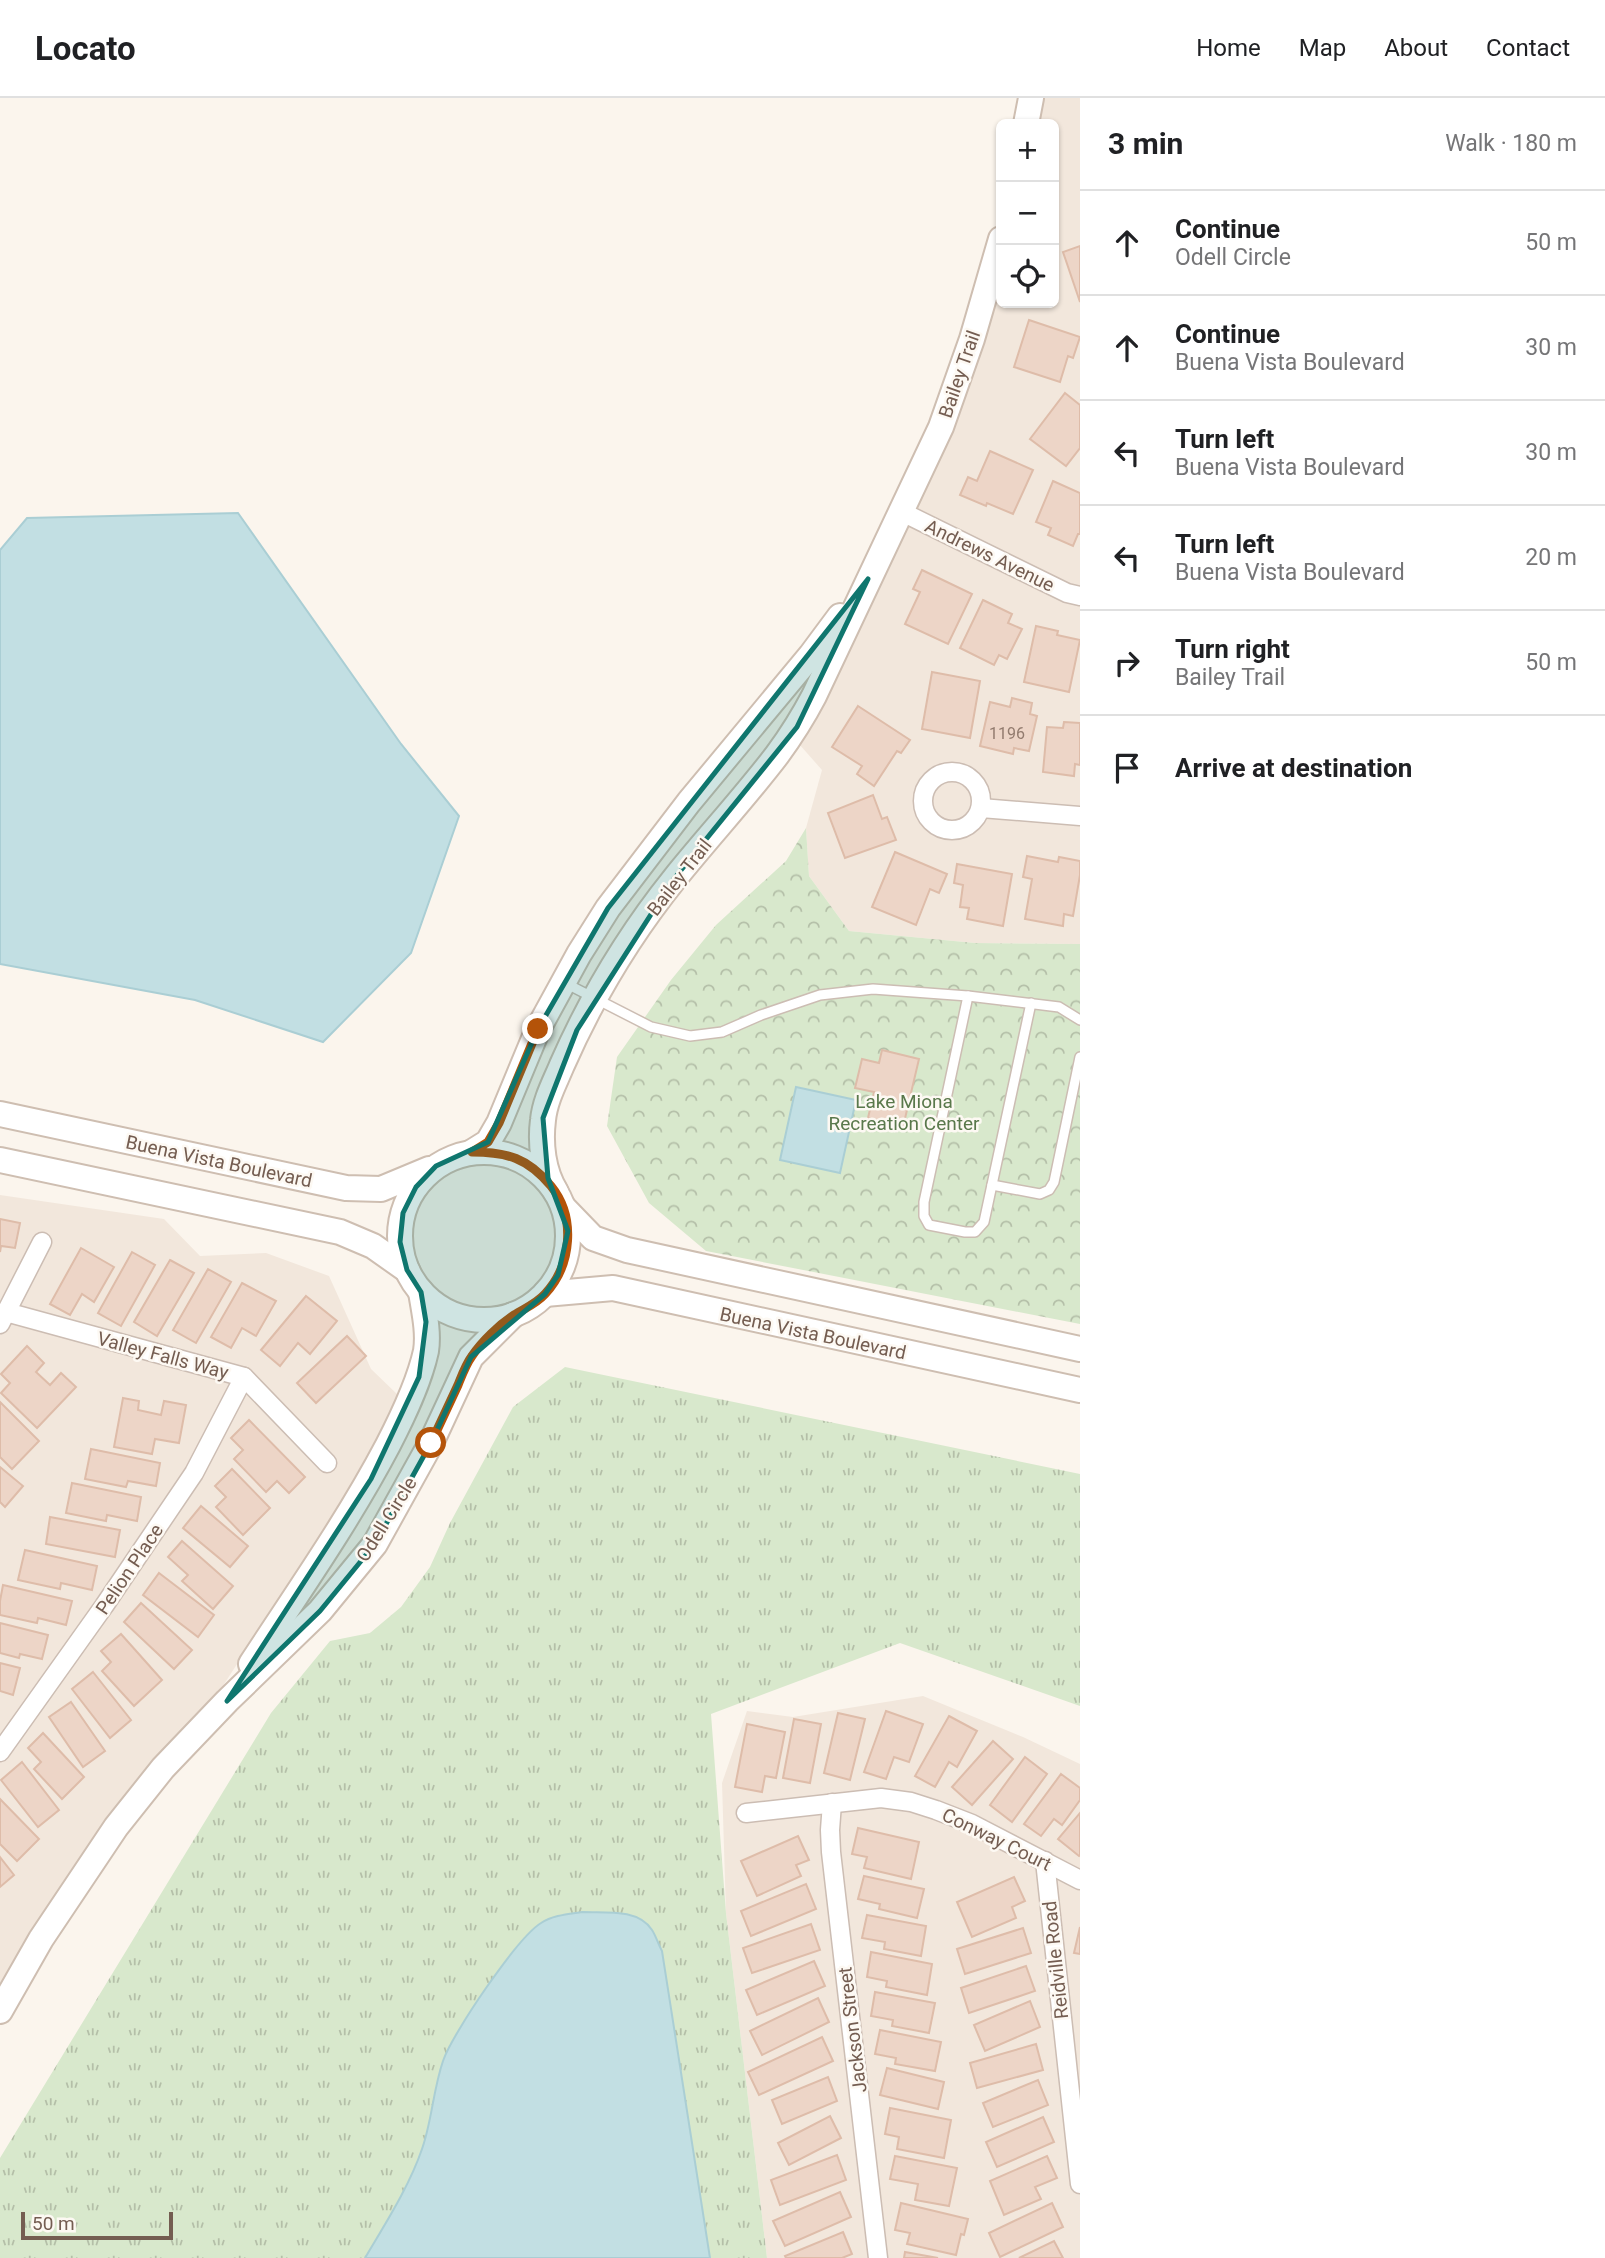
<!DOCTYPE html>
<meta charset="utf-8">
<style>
body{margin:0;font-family:Roboto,sans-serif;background:#f6f6f6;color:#202124}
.controls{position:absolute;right:21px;top:21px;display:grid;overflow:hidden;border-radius:10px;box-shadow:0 2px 5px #0004}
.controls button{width:63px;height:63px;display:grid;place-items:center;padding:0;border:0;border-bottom:2px solid #e0e0e0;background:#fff;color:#202124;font:35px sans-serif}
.scale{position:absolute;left:21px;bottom:18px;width:152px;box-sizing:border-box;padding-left:7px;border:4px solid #745d51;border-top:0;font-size:19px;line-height:24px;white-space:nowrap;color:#745d51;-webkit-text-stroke:5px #fdf9f3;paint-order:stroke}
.stop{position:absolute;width:21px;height:21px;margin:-16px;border:5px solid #b45309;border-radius:50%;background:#fff}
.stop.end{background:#b45309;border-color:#fff;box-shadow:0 2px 7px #0008}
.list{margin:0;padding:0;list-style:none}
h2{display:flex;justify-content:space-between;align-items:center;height:91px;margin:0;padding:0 28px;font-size:30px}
h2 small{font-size:23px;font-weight:400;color:#757577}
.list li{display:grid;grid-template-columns:46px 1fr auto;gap:21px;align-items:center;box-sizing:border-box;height:105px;padding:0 28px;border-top:2px solid #e0e0e0}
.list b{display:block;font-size:26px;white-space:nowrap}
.list p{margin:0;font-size:23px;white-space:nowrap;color:#757577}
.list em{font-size:23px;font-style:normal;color:#757577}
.icon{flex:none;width:38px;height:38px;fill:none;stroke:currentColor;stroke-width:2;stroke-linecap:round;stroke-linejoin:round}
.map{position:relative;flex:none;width:1080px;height:2160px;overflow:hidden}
header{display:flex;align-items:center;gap:42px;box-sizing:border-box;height:98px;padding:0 35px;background:#fff;border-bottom:2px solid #e0e0e0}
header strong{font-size:33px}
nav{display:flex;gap:38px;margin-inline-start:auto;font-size:24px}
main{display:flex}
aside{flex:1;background:#fff}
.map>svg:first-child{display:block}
</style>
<header>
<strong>Locato</strong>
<nav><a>Home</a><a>Map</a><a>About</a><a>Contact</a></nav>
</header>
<main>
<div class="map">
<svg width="1080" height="2160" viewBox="0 0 1080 2160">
<defs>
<pattern id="grass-tufts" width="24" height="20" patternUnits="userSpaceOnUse" patternTransform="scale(1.75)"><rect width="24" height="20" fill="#d8e8cc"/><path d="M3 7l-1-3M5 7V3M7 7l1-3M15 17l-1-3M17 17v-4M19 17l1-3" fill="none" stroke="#b4bfa8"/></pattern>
<pattern id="park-crowns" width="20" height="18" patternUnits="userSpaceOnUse" patternTransform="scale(1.75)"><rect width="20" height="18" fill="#d8e8cc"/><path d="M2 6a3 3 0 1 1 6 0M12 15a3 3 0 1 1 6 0" fill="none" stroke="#b4bfa8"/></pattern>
</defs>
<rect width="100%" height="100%" fill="#fbf5ed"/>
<!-- residential -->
<g fill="#f2e7dc">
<path d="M1043,0H1080V846L975,845L849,833L809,778L806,730L822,672L799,646L884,479L883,478L952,333L984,244L1001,184V205H1054V26H1038Z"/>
<path d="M0,1097L164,1121L200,1158L266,1155L329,1178L371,1271L398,1297L360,1376L217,1597L106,1722L30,1836L0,1888Z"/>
<path d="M923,1598L1023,1639L1080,1666V2160H767L726,1815L722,1685L747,1613L793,1619Z"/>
</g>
<!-- grass -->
<path fill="url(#grass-tufts)" d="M565,1269L1080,1376V1608L900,1545L711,1616L726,1815L767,2160H0V2060L271,1615L330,1543L370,1535L401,1509L430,1469L450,1425L513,1309Z"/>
<!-- park -->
<path fill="url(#park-crowns)" d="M806,730L809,778L849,833L975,845L1080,846V1226L706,1153L649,1105L607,1028L617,959L671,882L716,827L786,763Z"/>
<!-- water -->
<g fill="#c2dfe3" stroke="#aaced4" stroke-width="2">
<path d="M238,415L401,646L459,718L411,855L323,944L195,902L0,866V452L27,420Z"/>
<path d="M796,989L856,1002L840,1075L780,1062Z"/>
<path d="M582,1814C604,1815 638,1810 652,1832C656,1838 658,1846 662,1853L710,2160H365C385,2126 409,2089 422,2051C432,2023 433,1992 443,1963C452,1936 517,1840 541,1825C553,1817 569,1816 582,1814Z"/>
</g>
<!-- building -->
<g fill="#edd5c7" stroke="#debca9" stroke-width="2">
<path d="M1080,148V204L1063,154Z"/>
<path d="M1029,222L1080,239L1073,260L1068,258L1060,284L1014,269Z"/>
<path d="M1065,295L1080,307V350L1066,368L1030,341Z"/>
<path d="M990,353L1033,372L1013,416L987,405L986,408L960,397L968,379L977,383Z"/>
<path d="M1053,383L1080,395V436H1078L1073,448L1048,437L1051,430L1036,424Z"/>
<path d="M922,472L972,496L948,546L905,526L920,494L913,491Z"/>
<path d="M983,502L1012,516L1008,525L1022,531L1007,561L999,557L994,567L960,550Z"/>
<path d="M1036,528L1058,533L1057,537L1080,542L1069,594L1024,584Z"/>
<path d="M932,574L980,583L970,640L922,631Z"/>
<path d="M1012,600L1032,605L1030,616L1037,618L1029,653L1014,650L1013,656L980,648L990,604L1010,609Z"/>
<path d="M858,608L910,642L901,655L897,653L874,688L857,676L862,668L832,649Z"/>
<path d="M1064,624L1080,625V667L1075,666L1074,678L1043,674L1047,629L1063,630Z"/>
<path d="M873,697L882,721L887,719L896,742L845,760L828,715Z"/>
<path d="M895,754L947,776L939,795L930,791L916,827L872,809Z"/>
<path d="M1027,758L1058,764L1059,759L1080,763V777L1073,818L1064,816L1063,828L1025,821L1032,781L1023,779Z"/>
<path d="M957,766L1012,776L1003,828L967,821L969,810L960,809L963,787L954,785Z"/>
<path d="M882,952L919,961L903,1029L868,1020L874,994L855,990L862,961L879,965Z"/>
<path d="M0,1121L20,1125L15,1150L1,1148L0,1154Z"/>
<path d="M81,1150L114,1169L94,1204L82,1196L70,1217L50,1206Z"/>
<path d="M132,1154L155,1167L121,1228L98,1215Z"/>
<path d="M170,1162L194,1175L157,1238L134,1224Z"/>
<path d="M208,1171L231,1184L196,1245L173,1232Z"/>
<path d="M242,1185L276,1203L256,1238L242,1230L231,1250L211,1239Z"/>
<path d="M306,1198L337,1223L310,1256L298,1245L280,1268L261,1252Z"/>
<path d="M347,1238L366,1258L316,1305L297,1285Z"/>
<path d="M27,1248L44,1265L36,1274L50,1287L61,1275L76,1289L37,1330L1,1295L10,1285L1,1276Z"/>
<path d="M123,1300L139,1303L138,1312L161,1317L164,1303L186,1307L179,1345L155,1341L152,1356L114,1349Z"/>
<path d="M0,1304L39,1343L12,1371L0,1359Z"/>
<path d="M249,1322L305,1379L289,1395L277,1383L266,1394L234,1361L243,1352L231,1340Z"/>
<path d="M91,1351L160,1365L156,1388L128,1383L126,1389L85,1381Z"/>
<path d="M0,1369L23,1388L5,1409L0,1404Z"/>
<path d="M232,1371L270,1410L243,1437L216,1409L226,1399L215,1388Z"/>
<path d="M72,1385L141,1399L137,1423L107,1417L106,1423L66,1415Z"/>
<path d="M201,1408L248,1448L230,1469L183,1430Z"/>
<path d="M50,1419L120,1432L115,1459L46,1446Z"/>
<path d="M182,1443L233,1488L213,1511L182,1483L188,1477L168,1459Z"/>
<path d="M25,1452L97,1468L92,1492L61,1485L60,1491L18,1482Z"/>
<path d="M159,1475L214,1517L198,1539L143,1497Z"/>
<path d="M3,1487L72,1503L66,1527L38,1520L37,1525L0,1517V1503Z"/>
<path d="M141,1505L192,1552L174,1571L124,1524Z"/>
<path d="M0,1525L48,1537L42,1561L20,1556L19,1560L0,1555Z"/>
<path d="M121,1536L162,1582L134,1608L102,1573L111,1564L101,1553Z"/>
<path d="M0,1565L20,1570L13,1597L0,1593Z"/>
<path d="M93,1574L131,1622L110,1640L72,1591Z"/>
<path d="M71,1604L105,1653L83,1669L49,1619Z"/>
<path d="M886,1613L923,1626L909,1664L894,1659L886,1681L864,1674Z"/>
<path d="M838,1615L865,1621L850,1682L824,1675Z"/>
<path d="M949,1618L977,1633L957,1669L949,1664L935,1689L915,1678Z"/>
<path d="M794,1621L821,1626L810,1685L783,1680Z"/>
<path d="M747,1626L785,1634L776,1680L765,1678L762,1694L735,1689Z"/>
<path d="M43,1635L84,1679L62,1701L34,1671L41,1664L28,1650Z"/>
<path d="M993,1643L1013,1661L972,1707L952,1689Z"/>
<path d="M1025,1659L1047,1676L1012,1724L990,1707Z"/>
<path d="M22,1664L59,1712L38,1729L1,1682Z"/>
<path d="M1061,1676L1080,1690V1702L1062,1727L1054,1721L1041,1738L1024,1726Z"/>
<path d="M0,1701L39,1741L17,1763L0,1746Z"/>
<path d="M1080,1715V1757L1079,1758L1058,1741Z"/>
<path d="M858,1730L919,1744L911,1781L864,1770L867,1759L852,1756Z"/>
<path d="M798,1738L809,1762L796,1767L801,1778L757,1798L741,1763Z"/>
<path d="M0,1759L14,1777L0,1789Z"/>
<path d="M864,1778L924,1791L917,1820L879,1811L880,1806L858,1801Z"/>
<path d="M1014,1779L1025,1803L1012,1809L1016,1820L972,1839L957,1804Z"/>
<path d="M806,1786L816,1811L751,1838L741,1813Z"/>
<path d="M867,1817L926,1828L921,1858L884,1851L885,1844L862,1840Z"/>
<path d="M811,1826L820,1852L752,1875L743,1850Z"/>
<path d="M1080,1829V1856L1074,1855Z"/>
<path d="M1023,1830L1031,1855L965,1876L957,1851Z"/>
<path d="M871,1854L932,1866L927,1897L886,1889L887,1883L867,1879Z"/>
<path d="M814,1863L825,1888L757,1917L746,1892Z"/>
<path d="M1026,1868L1035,1893L969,1915L961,1890Z"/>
<path d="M875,1894L935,1905L929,1935L892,1928L893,1922L871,1918Z"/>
<path d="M818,1900L829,1924L762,1957L750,1933Z"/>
<path d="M1030,1903L1040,1929L985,1953L974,1927Z"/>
<path d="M880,1932L941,1944L935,1973L895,1966L896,1960L875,1956Z"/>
<path d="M822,1939L833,1963L759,1997L748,1974Z"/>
<path d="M1036,1946L1043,1972L977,1990L970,1965Z"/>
<path d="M887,1970L944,1984L938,2011L880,1997Z"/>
<path d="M828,1979L837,2003L782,2026L772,2002Z"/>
<path d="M1038,1982L1048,2007L993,2029L983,2005Z"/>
<path d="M890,2010L951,2022L944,2060L897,2051L899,2039L885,2036Z"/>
<path d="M830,2018L841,2040L789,2067L778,2045Z"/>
<path d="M1043,2019L1054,2044L997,2069L986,2044Z"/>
<path d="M837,2057L846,2082L780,2107L771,2082Z"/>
<path d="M895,2058L957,2070L949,2108L915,2102L918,2086L890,2081Z"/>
<path d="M1047,2058L1057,2080L1035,2089L1041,2101L1004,2117L990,2083Z"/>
<path d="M840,2094L851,2119L785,2148L773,2123Z"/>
<path d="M901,2105L968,2121L964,2137L961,2136L956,2157L907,2146L910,2135L895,2132Z"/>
<path d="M1052,2105L1063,2129L1000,2159L989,2135Z"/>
<path d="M843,2134L852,2156L842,2160H786L785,2158Z"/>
<path d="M1054,2143L1063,2160H1019Z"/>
<path d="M905,2154L938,2160H904Z"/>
</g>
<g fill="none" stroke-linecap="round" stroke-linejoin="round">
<defs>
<g id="lane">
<path d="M565,885L651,929L690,938L722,934L761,917L820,897L873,891L968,898L1059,909L1080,922"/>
<path d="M968,898L924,1104V1118L929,1127L965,1134H975L984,1124L1031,905"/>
<path d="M992,1087L1040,1096L1049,1092L1054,1084L1080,959"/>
</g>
<g id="street">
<path d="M902,414L1067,495L1080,498"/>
<circle cx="952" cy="703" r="29"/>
<path d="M981,710L1080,718"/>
<path d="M6,1214L244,1279L327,1365"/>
<path d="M0,1226L42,1144"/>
<path d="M0,1654L104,1508L194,1375L244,1279"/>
<path d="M832,1705L830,1732L831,1754L878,2160"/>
<path d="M746,1715L881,1700L911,1704L936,1712L972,1726L1080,1782"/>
<path d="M1045,1763L1080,2086"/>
</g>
<g id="secondary">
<path d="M1026,26L1031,0"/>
<path d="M0,1016L346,1090L381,1091L429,1071"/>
<path d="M472,1054L488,1044L499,1025L538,931L579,856L608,810L689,704L811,557L840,518"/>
<circle cx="484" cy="1138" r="84"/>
<path d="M0,1062L340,1134L373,1148L407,1172"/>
<path d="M556,1094C543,1073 540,1046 543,1022C545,1002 555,984 562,967C591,901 630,836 675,780C708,739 745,699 777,657C791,638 803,619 814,598L941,329L972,241L1001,141"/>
<path d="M564,1110L593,1140L627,1152L1080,1251"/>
<path d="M545,1196L613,1190L1080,1292"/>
<path d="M251,1566C298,1494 348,1423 388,1347C403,1318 419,1285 426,1253C429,1234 424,1213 421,1194"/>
<path d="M0,1913L41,1841L116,1729L163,1670L227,1603L320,1513L375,1446L431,1345L471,1259L513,1217"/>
</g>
</defs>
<!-- lane casing -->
<use href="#lane" stroke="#ccbdb3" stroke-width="12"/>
<!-- street casing -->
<use href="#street" stroke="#ccbdb3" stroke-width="21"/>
<!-- secondary casing -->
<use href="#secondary" stroke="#cebeb1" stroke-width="28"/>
<!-- lane -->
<use href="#lane" stroke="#fff" stroke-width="9"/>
<!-- street -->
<use href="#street" stroke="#fff" stroke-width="18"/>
<!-- secondary -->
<use href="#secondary" stroke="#fff" stroke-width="24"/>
</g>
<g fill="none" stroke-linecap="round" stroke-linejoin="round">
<!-- route -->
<path stroke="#b45309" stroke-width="9" d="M431,1345C440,1326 449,1306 458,1287C462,1277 466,1266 472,1258C482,1243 499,1227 514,1217C525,1210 536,1206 545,1196C572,1167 576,1119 551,1088C528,1060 507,1054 472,1054L488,1044L499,1025L538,931"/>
</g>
<!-- marked area -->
<path fill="#0f766e" fill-opacity="0.2" stroke="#0f766e" stroke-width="5" stroke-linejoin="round" d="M868,481L797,629L673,782L577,932L543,1020L548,1080L568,1133L558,1177L545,1196L471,1259L431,1345L375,1446L320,1513L227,1603L371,1381L419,1279L426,1224L421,1194L407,1172L400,1144L403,1115L416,1089L436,1068L488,1044L538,931L608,810Z"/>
<g text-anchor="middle" stroke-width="5" stroke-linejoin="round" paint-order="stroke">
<!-- number labels -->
<g font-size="16" fill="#927b6e">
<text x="1007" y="641">1196</text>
</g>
<!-- street labels -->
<g font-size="19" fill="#745d51" stroke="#fdf9f3">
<text transform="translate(959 276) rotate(-71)" y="7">Bailey Trail</text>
<text transform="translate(990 457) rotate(26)" y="7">Andrews Avenue</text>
<text transform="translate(679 779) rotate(-52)" y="7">Bailey Trail</text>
<text transform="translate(219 1063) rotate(12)" y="7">Buena Vista Boulevard</text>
<text transform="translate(813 1235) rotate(12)" y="7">Buena Vista Boulevard</text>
<text transform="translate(163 1257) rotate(15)" y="7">Valley Falls Way</text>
<text transform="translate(386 1421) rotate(-58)" y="7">Odell Circle</text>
<text transform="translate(129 1471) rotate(-56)" y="7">Pelion Place</text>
<text transform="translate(997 1741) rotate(26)" y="7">Conway Court</text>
<text transform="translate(1055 1862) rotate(-96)" y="7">Reidville Road</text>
<text transform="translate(852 1932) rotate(-97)" y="7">Jackson Street</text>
</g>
<!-- park labels -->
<g font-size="19" fill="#59784b" stroke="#fdf9f3">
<text x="904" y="1010">Lake Miona<tspan x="904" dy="22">Recreation Center</tspan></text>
</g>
</g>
</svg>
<div class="controls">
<button>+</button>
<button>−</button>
<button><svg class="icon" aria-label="locate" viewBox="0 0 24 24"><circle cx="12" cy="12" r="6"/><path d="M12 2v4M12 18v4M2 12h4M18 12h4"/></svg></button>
</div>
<div class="scale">50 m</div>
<div class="stop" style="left:431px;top:1345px"></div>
<div class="stop end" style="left:538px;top:931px"></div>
</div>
<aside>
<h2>3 min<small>Walk · 180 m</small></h2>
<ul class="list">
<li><svg class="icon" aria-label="ahead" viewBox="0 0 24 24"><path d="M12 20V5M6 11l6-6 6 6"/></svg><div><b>Continue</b><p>Odell Circle</p></div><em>50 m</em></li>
<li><svg class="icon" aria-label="ahead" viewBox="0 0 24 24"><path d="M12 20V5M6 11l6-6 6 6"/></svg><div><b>Continue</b><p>Buena Vista Boulevard</p></div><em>30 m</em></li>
<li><svg class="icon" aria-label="left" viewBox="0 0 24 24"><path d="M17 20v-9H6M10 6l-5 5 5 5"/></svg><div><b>Turn left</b><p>Buena Vista Boulevard</p></div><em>30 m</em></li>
<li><svg class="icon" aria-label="left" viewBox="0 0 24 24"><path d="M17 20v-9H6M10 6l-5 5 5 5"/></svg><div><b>Turn left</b><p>Buena Vista Boulevard</p></div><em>20 m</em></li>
<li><svg class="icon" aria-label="right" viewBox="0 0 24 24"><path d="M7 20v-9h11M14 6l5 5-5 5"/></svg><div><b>Turn right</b><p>Bailey Trail</p></div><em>50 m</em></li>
<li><svg class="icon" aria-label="arrive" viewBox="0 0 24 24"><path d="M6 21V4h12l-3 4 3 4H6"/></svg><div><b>Arrive at destination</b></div></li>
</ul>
</aside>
</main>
